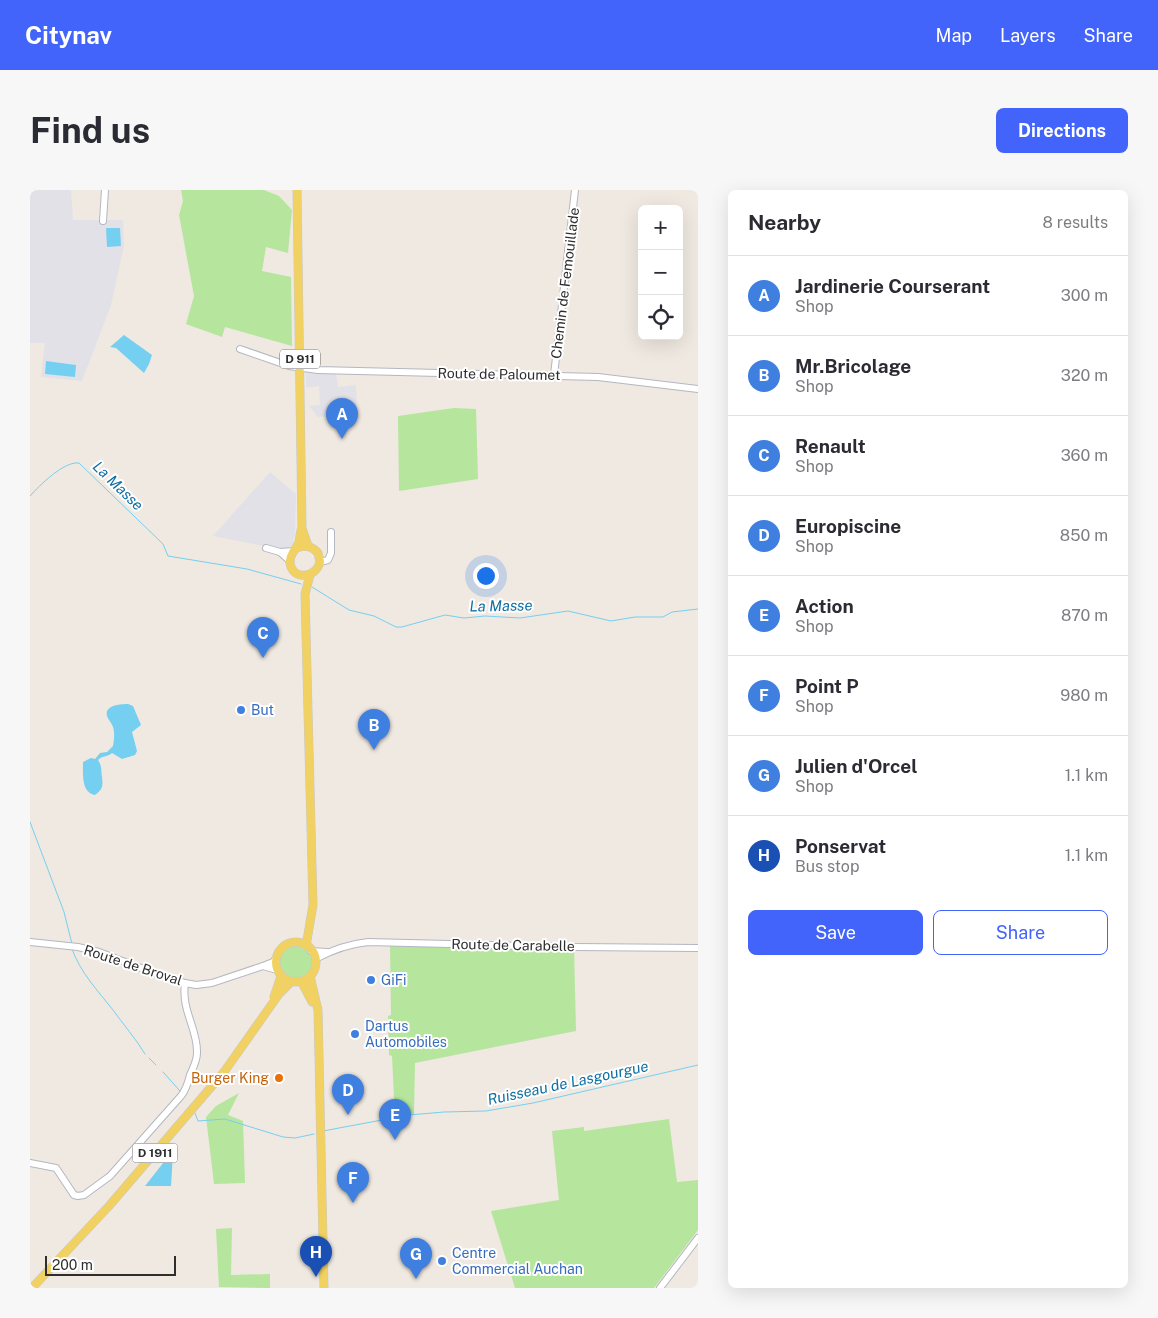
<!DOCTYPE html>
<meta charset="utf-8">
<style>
body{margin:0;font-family:"Public Sans",sans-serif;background:#f7f7f7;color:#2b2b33}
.controls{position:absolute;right:15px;top:15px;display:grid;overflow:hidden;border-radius:8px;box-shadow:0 5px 20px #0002}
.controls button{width:45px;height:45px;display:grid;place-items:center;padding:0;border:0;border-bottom:1px solid #e1e1e2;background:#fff;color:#2b2b33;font:25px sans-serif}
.scale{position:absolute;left:15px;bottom:12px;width:131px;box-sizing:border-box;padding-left:5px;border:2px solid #2e2e2e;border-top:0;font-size:14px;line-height:18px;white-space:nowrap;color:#2e2e2e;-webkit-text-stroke:4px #fff;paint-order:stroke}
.you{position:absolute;left:455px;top:385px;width:18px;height:18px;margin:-12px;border:4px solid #fff;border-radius:50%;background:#1a73e8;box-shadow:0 0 0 8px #1a73e833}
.badge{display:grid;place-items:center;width:32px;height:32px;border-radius:50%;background:#4264fb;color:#fff;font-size:16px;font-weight:700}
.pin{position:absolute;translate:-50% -41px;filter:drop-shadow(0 1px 2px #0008)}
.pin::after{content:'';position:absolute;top:26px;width:18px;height:15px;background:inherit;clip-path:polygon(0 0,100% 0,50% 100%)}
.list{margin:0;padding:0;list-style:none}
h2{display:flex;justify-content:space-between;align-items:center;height:65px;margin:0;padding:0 20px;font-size:21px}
h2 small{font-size:16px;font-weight:400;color:#7c7c81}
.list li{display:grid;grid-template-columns:32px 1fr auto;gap:15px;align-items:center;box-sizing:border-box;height:80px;padding:0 20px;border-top:1px solid #e1e1e2}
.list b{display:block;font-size:19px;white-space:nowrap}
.list p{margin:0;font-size:16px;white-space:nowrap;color:#7c7c81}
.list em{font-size:16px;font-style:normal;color:#7c7c81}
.actions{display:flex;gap:10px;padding:15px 20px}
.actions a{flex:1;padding:11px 0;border:1px solid #4264fb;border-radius:8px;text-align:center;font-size:18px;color:#4264fb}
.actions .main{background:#4264fb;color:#fff}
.icon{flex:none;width:28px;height:28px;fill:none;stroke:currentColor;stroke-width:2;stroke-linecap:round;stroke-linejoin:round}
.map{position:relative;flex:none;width:668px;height:1098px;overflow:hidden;border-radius:8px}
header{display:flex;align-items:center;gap:30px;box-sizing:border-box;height:70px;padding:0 25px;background:#4264fb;color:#fff}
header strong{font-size:24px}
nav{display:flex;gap:28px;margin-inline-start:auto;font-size:18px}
.intro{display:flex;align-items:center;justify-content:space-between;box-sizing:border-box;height:120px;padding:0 30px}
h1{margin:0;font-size:35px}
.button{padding:12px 22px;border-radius:8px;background:#4264fb;color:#fff;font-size:18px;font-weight:700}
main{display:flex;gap:30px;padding:0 30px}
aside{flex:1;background:#fff;border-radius:8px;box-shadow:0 5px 20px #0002}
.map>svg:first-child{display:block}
</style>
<header>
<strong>Citynav</strong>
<nav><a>Map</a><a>Layers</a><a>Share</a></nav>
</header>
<div class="intro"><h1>Find us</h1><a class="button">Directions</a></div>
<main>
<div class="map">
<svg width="668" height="1098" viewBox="0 0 668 1098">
<rect width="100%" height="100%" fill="#efe9e1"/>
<!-- industrial -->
<g fill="#e3e1e8">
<path d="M0,0H41L43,30H93L94,56L81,115L52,191L11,187L15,153H0Z"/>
<path d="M276,183L306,184L308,197L326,195L327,224L288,227L279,216L290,215L289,196L276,198Z"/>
<path d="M240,282L266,304L265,345L263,353L260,357L253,360L183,346Z"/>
</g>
<!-- green -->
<g fill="#b6e59e">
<path d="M151,0H234L249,6L262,20L258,63L236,57L232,81L261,87L262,156L195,137L192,147L156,134L164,106L149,25L153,11Z"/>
<path d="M424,218L446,219L448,289L369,301L368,226Z"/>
<path d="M360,754L544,757L546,841L385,873L384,924L365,929L362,866L359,865L358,826L361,825Z"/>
<circle cx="266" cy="772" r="17"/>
<path d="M209,903L198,925L213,931L215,993L184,994L176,927L186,916Z"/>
<path d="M639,929L647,992L668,990V1040L624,1098H485L461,1021L529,1010L522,941L554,937V941Z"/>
<path d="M202,1038L201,1085L240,1084V1098L189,1097L186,1039Z"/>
</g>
<!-- water -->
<g fill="#75cff0">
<path d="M76,38H90L91,56L77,57Z"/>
<path d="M94,145L122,165L119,174L114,183L86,158L80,157Z"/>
<path d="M16,171L46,175L45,187L15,184Z"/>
<path d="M98,514L103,516L111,535L102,542L107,561L105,565L92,569L82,563C78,567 73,565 68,570C72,576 71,580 72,587C73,596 73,599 65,605C51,603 53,583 53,572L61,568L65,569L70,563L77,562L83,556C84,550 85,543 83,537C82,533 78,530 77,526C74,515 91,514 98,514Z"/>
<path d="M141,963H143L141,996H115Z"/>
</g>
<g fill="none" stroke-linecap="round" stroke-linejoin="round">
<!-- stream -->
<g stroke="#75cff0" stroke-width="1">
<path d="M0,306C10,295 34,271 49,273L133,354L138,366L217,379L271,394"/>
<path d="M282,397L319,420L344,426L366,437H372L415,425L434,428L455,426L490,428L538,421L581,431L605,427H633L642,422L668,419"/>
<path d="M0,632L34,722L42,754"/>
<path d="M42,759C50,782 68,801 83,820C93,834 106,849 115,864"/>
<path d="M119,868L126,875"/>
<path d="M133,882L150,901"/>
<path d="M165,923L168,931L195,929L253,947L265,948L284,944"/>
<path d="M293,941L379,925L414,922L456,921L503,913L668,875"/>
</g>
<defs>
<g id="minor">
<path d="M73,31L75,0"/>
<path d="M210,159L259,176L288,180L568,187L668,199"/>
<path d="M524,185L545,0"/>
<path d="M236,358L250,362"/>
<path d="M260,371L250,362L264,361"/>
<path d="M290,372L298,370L301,363V342"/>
<path d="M0,752L48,757L69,762L124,783L155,793L166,795L182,793L233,776L243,772L247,767"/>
<path d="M281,761L297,762"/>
<path d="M285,769C302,760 319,754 338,752L544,757L668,758"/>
<path d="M233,776L247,780"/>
<path d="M0,973L26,978L44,1005L48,1006L54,1005L80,986L151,906C156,900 158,893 160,885C163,878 167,871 167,863C168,839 151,821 155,793"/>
<path d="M630,1098L668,1048"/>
</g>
<g id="major">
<path d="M267,0L272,338L278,356"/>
<path d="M265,359C274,354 282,356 288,363L290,372C286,388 263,391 260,373C259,365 266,359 269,352C270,348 270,344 271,340"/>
<circle cx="266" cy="772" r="20"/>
<path d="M276,756L283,715L275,404L280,385"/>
<path d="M280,786L288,820L294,1098"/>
<path d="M271,791L282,812"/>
<path d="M244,807L251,786"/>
<path d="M2,1098L79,1016L194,882L249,804L261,792"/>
</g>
</defs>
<!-- minor casing -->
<use href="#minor" stroke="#b4b7c1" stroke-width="8"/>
<!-- major casing -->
<use href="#major" stroke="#c9c9c9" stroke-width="9"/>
<!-- minor -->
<use href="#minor" stroke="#fff" stroke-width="6"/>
<!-- major -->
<use href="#major" stroke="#f2d163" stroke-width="8"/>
</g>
<!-- markers -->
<g fill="#3f7fe0" stroke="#fff" stroke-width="2">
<circle cx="211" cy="520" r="5"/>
<circle cx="341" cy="790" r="5"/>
<circle cx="325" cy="844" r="5"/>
<circle cx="412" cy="1071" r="5"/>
</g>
<circle fill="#e8710a" stroke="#fff" stroke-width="2" cx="249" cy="888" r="5"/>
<g text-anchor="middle" stroke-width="4" stroke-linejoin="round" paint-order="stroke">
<!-- shield labels -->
<g fill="#fff" stroke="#6d6d6d" stroke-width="1">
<rect x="250" y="159.5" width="40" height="19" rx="4"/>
<rect x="102.5" y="953.5" width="45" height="19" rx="4"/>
</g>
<g font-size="12" font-weight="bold" fill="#2e2e2e">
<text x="270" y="173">D 911</text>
<text x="125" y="967">D 1911</text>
</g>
<!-- street labels -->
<g font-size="14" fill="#2e2e2e" stroke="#fff">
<text transform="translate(535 93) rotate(-83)" y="5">Chemin de Femouillade</text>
<text transform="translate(469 184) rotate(1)" y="5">Route de Paloumet</text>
<text transform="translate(483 755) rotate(1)" y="5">Route de Carabelle</text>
<text transform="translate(103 775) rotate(18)" y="5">Route de Broval</text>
</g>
<!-- shop labels -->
<g font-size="14" fill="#366cbe" stroke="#fff" text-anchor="start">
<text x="221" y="525">But</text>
<text x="351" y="795">GiFi</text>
<text x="335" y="841">Dartus<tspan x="335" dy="16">Automobiles</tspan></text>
<text x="422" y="1068">Centre<tspan x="422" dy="16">Commercial Auchan</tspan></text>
</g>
<!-- food labels -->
<g font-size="14" fill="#c56008" stroke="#fff" text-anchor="end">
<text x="239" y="893">Burger King</text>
</g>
<!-- water labels -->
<g font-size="15" font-style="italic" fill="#0d6fa3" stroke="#fff">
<text transform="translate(88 296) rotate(44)" y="5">La Masse</text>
<text transform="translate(471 416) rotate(-1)" y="5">La Masse</text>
<text transform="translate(538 893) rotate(-12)" y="5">Ruisseau de Lasgourgue</text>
</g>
</g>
</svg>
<div class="controls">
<button>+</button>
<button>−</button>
<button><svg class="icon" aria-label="locate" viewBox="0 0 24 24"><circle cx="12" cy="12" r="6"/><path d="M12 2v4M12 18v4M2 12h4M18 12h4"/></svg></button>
</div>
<div class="scale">200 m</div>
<div class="you"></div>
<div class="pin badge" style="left:312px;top:249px;background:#3f7fe0">A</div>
<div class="pin badge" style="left:344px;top:560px;background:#3f7fe0">B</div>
<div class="pin badge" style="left:233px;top:468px;background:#3f7fe0">C</div>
<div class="pin badge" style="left:318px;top:925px;background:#3f7fe0">D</div>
<div class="pin badge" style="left:365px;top:950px;background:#3f7fe0">E</div>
<div class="pin badge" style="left:323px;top:1013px;background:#3f7fe0">F</div>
<div class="pin badge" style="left:386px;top:1089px;background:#3f7fe0">G</div>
<div class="pin badge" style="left:286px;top:1087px;background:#1a4fb4">H</div>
</div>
<aside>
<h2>Nearby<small>8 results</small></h2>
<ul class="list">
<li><span class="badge" style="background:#3f7fe0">A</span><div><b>Jardinerie Courserant</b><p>Shop</p></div><em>300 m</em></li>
<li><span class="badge" style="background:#3f7fe0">B</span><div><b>Mr.Bricolage</b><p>Shop</p></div><em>320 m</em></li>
<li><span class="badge" style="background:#3f7fe0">C</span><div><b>Renault</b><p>Shop</p></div><em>360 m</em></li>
<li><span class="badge" style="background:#3f7fe0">D</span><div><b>Europiscine</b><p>Shop</p></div><em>850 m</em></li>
<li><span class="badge" style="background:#3f7fe0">E</span><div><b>Action</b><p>Shop</p></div><em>870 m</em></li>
<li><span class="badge" style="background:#3f7fe0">F</span><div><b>Point P</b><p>Shop</p></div><em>980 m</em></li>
<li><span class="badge" style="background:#3f7fe0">G</span><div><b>Julien d'Orcel</b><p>Shop</p></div><em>1.1 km</em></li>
<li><span class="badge" style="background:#1a4fb4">H</span><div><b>Ponservat</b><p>Bus stop</p></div><em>1.1 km</em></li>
</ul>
<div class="actions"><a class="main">Save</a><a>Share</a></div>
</aside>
</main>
